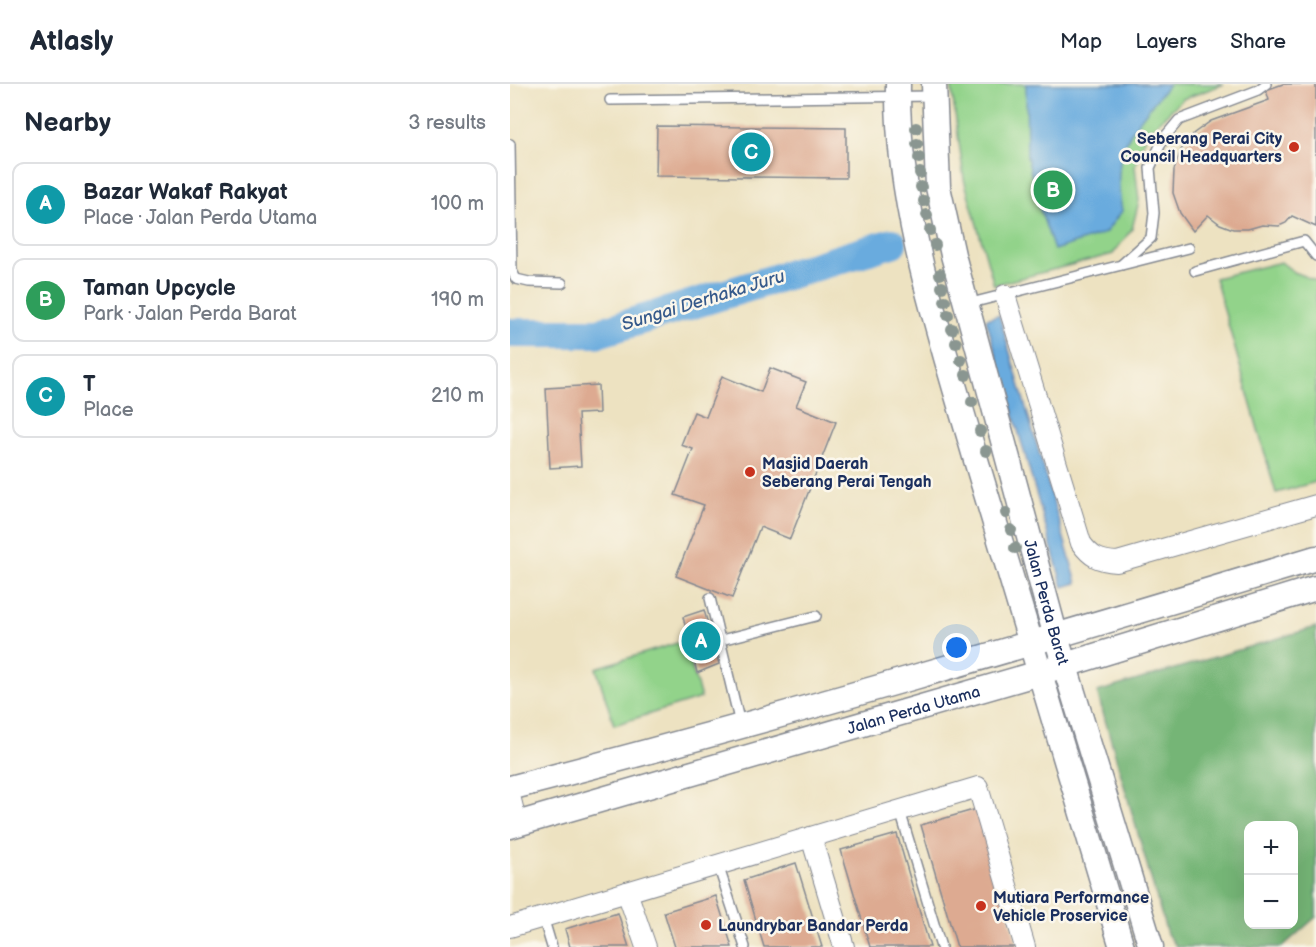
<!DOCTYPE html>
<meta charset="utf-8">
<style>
body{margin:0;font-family:"Balsamiq Sans",sans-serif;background:#f2f2f3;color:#1f2937}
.controls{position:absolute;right:18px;bottom:18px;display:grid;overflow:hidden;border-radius:12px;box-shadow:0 6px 24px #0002}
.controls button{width:54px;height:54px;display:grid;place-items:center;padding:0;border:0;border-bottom:2px solid #e0e1e3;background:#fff;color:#1f2937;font:30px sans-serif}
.you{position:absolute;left:447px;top:564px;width:21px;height:21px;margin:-15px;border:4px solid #fff;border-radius:50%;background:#1a73e8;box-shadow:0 0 0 9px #1a73e833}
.badge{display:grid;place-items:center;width:39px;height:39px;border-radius:50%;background:#ea580c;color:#fff;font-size:20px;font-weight:700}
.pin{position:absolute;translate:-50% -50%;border:3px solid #fff;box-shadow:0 2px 6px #0006}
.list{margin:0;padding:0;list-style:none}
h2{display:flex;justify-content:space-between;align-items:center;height:78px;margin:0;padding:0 24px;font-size:26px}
h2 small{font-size:20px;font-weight:400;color:#747a83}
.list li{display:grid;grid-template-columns:39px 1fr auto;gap:18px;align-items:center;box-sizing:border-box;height:84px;margin:0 12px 12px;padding:0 12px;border:2px solid #e0e1e3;border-radius:12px}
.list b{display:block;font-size:22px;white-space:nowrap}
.list p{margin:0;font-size:20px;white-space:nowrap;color:#747a83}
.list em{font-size:20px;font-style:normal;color:#747a83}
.map{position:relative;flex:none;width:806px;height:863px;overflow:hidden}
header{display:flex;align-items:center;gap:36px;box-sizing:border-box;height:84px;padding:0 30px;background:#fff;border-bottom:2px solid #e0e1e3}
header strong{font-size:28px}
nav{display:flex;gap:33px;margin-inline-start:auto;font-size:21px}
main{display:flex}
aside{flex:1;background:#fff}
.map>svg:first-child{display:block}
</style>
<header>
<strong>Atlasly</strong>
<nav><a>Map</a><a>Layers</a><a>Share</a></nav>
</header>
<main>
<aside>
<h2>Nearby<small>3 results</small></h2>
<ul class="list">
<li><span class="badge" style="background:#0f9aa8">A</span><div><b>Bazar Wakaf Rakyat</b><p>Place · Jalan Perda Utama</p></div><em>100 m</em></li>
<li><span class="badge" style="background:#2e9e5b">B</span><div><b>Taman Upcycle</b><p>Park · Jalan Perda Barat</p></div><em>190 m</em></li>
<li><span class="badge" style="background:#0f9aa8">C</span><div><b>T</b><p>Place</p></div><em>210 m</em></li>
</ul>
</aside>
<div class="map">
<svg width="806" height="863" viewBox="0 0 806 863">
<rect width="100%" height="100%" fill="#fbf7ec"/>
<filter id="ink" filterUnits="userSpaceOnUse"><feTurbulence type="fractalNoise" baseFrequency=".0167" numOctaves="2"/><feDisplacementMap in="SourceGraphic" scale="12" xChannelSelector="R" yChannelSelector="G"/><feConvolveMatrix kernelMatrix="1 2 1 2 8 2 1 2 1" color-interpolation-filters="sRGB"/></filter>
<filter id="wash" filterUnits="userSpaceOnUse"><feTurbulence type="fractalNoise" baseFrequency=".008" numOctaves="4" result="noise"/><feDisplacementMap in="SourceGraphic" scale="24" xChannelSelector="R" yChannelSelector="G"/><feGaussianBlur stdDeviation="1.35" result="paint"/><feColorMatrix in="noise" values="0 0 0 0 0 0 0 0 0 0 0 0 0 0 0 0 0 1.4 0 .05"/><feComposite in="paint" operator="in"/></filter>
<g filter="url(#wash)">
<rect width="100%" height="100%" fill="#ede2c1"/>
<!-- green -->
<g fill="#92d38a" stroke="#568174" stroke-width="1.5">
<path d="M441,0H714L673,15L636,50L625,82L629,117L622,145L603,170L484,201L454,95Z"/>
<path d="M771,178L784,188L806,197V398L766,409L705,194Z"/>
<path d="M174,557L191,614L104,641L86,584Z"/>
</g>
<!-- forest -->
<path fill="#75b576" stroke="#48726a" stroke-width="1.5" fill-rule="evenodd" d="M806,543V833L772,863H667L657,850L587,608ZM738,742H784V840H738Z"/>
<!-- water -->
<g fill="#69abde" stroke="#426d9e" stroke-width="1.5">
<path d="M516,0H659C620,48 600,63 612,127L595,149L544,166L530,125L517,73Z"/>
<path d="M489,231L567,499L553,503L476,235Z"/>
</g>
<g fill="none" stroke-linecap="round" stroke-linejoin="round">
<!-- river -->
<path stroke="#69abde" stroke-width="30" d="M0,249H88L382,159"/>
</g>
<g id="blocks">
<!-- building -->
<g fill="#ddaa91">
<path d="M773,0H806V143L782,132L776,139L769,142L752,141L738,145H723L710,140L698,131L683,147L670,129L663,109L664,86L671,66L684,49L701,37L759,16L756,6Z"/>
<path d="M147,42L336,44V94L146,92Z"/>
<path d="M260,284L296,298L286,322L326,338L280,455L250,443L222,514L166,492L194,421L165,411L183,365L171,361L184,328L196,333L212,292L251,308Z"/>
<path d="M88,301L89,329L68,330L71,382L40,384L36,304Z"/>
<path d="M194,526L209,580L187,589L173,533Z"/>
<path d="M467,725L508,863H447L411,741Z"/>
<path d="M387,750L420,863H360L331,766Z"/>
<path d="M286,779L312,863H254L234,796Z"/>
<path d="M206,812L222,863H165L154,828Z"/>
<path d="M108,829L119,863H60L55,845Z"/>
</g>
</g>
</g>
<g filter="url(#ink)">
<use href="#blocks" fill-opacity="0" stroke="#848890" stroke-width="1.5"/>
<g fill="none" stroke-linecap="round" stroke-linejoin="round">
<defs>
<g id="service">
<path d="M100,16L424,12"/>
<path d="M0,60L2,187L6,195L19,198L52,199"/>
<path d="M611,181L641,154L644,129L640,84L653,55L669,36L748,6L756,0"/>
<path d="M685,187L794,157L806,172"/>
<path d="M457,220L679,164"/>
<path d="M200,514L230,640"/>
<path d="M211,556L306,532"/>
<path d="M390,727L431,863"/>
<path d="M208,781L235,863"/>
<path d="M33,833L42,863"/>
</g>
<g id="minor">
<path d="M495,211L571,459C581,473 589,477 607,478L806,421"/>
<path d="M0,712L7,740"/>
<path d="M301,753L334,863"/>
<path d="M117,808L136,863"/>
<path d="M0,843L468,703L515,863"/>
</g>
<g id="tertiary">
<path d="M388,0C386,124 432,258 466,376C514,539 563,701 612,863"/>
<path id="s1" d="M424,0L428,103L443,171L546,553L641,863"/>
<path d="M0,704C271,634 538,555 806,474"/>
<path id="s2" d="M0,742L529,589L806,504"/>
</g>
</defs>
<!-- service casing -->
<use href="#service" stroke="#848890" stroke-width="12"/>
<!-- minor casing -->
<use href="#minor" stroke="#848890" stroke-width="22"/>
<!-- tertiary casing -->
<use href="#tertiary" stroke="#848890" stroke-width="27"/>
<!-- service -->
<use href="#service" stroke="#fff" stroke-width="9"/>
<!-- minor -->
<use href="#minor" stroke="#fff" stroke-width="20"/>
<!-- tertiary -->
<use href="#tertiary" stroke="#fff" stroke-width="24"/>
</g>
<!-- trees -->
<g fill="#8a9691">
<circle cx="406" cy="44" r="6"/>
<circle cx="407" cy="60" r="6"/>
<circle cx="409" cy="74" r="6"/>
<circle cx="410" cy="89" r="6"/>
<circle cx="411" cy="103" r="6"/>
<circle cx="414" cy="117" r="6"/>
<circle cx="417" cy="131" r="6"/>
<circle cx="420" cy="146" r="6"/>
<circle cx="425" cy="161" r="6"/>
<circle cx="430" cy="190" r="6"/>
<circle cx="432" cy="203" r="6"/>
<circle cx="435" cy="217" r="6"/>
<circle cx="438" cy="231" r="6"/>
<circle cx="442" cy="245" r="6"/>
<circle cx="446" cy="259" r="6"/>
<circle cx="451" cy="276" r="6"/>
<circle cx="456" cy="291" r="6"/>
<circle cx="462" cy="318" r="6"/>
<circle cx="470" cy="347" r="6"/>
<circle cx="476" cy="367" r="6"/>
<circle cx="496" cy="429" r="6"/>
<circle cx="501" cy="446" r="6"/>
<circle cx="505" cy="464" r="6"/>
</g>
</g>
<!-- markers -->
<g fill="#c8321e" stroke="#fbf7ec" stroke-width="2">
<circle cx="784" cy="63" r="6"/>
<circle cx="240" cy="388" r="6"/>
<circle cx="471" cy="822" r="6"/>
<circle cx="196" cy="841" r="6"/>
</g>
<g text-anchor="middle" stroke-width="5" stroke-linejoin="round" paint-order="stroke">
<!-- poi labels -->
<g font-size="16" font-weight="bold" fill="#1b2f5e" stroke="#fbf7ec" text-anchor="start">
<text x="772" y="60" text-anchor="end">Seberang Perai City<tspan x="772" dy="18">Council Headquarters</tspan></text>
<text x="252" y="385">Masjid Daerah<tspan x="252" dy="18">Seberang Perai Tengah</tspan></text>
<text x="483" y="819">Mutiara Performance<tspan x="483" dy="18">Vehicle Proservice</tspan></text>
<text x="208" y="847">Laundrybar Bandar Perda</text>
</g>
<!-- street labels -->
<g font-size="16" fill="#1b2f5e" stroke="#fbf7ec">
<text dy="6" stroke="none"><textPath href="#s1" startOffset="532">Jalan Perda Barat</textPath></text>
<text dy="6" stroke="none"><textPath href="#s2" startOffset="420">Jalan Perda Utama</textPath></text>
</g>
<!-- water labels -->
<g font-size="18" font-style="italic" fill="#365a8b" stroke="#fbf7ec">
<text transform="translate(193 216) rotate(-17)" y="6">Sungai Derhaka Juru</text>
</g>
</g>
</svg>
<div class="controls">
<button>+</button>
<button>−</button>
</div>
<div class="you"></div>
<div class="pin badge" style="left:191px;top:557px;background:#0f9aa8">A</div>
<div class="pin badge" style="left:543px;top:106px;background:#2e9e5b">B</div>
<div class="pin badge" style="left:241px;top:68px;background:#0f9aa8">C</div>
</div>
</main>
